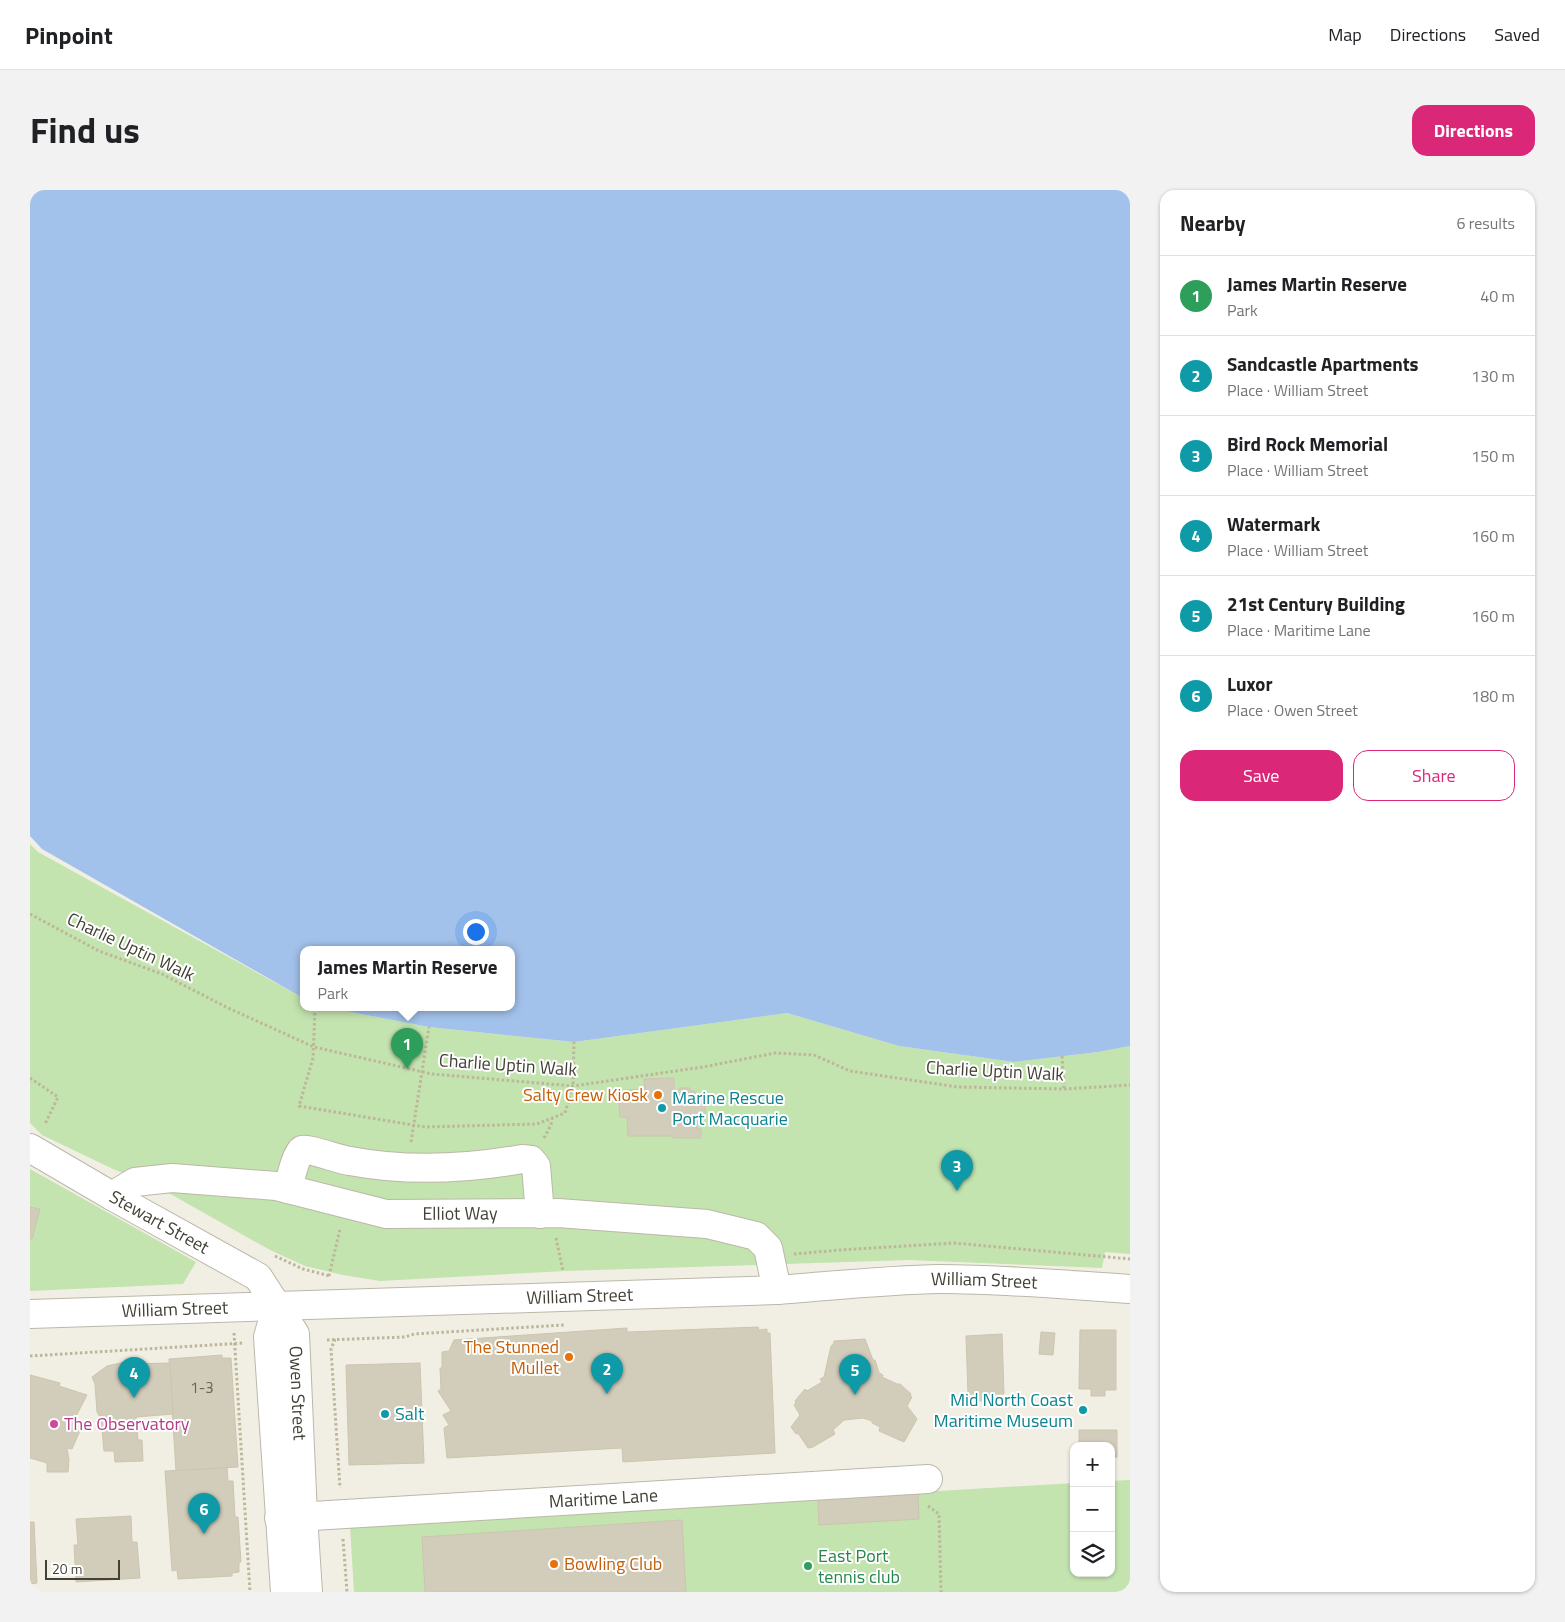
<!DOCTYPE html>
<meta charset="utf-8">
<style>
body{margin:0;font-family:"Titillium Web",sans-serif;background:#f2f2f2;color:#202124}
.controls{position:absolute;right:15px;bottom:15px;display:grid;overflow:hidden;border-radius:10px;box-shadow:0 1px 4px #0004}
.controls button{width:45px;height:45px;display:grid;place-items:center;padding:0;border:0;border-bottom:1px solid #e0e0e0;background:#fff;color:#202124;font:25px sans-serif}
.scale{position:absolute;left:15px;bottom:12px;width:75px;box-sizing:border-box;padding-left:5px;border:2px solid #434035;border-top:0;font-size:14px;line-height:18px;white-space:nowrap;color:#434035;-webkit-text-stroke:4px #fff;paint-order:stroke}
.you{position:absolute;left:445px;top:741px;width:18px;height:18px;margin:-12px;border:4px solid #fff;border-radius:50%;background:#1a73e8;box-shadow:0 0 0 8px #1a73e833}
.badge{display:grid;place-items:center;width:32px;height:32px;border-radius:50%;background:#db2777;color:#fff;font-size:16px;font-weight:700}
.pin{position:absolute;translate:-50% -41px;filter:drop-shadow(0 1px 2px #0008)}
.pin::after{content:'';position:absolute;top:26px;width:18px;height:15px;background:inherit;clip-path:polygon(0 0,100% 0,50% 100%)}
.popup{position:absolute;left:270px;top:756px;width:215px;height:65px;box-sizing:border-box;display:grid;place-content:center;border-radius:10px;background:#fff;filter:drop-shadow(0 1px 4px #0005);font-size:16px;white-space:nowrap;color:#757577}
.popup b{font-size:19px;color:#202124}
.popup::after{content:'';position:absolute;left:50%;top:100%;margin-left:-10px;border:10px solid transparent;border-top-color:#fff}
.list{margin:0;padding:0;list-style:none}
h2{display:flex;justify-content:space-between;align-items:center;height:65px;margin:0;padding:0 20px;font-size:21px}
h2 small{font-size:16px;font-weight:400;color:#757577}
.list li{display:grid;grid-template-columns:32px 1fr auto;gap:15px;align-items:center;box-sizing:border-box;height:80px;padding:0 20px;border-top:1px solid #e0e0e0}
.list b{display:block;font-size:19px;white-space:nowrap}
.list p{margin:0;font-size:16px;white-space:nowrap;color:#757577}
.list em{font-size:16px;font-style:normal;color:#757577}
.actions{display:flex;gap:10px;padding:15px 20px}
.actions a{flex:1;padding:11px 0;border:1px solid #db2777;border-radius:15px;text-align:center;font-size:18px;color:#db2777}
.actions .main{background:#db2777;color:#fff}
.icon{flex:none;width:28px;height:28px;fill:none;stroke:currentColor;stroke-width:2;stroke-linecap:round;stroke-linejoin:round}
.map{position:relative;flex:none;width:1100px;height:1402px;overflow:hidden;border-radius:15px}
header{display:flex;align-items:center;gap:30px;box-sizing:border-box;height:70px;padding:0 25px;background:#fff;border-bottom:1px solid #e0e0e0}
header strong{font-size:24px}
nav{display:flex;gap:28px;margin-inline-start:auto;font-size:18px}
.intro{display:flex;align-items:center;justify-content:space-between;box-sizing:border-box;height:120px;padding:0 30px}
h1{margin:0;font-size:35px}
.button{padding:12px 22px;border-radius:15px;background:#db2777;color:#fff;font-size:18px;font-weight:700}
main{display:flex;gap:30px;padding:0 30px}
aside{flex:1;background:#fff;border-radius:15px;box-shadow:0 1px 4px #0004}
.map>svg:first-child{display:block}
</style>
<header>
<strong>Pinpoint</strong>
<nav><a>Map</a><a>Directions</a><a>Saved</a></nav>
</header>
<div class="intro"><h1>Find us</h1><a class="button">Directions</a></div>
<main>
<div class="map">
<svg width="1100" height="1402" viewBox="0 0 1100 1402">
<rect width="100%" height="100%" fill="#f1efe4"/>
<!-- green -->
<g fill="#c3e3af">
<path d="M0,654L8,662L273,808V818H300L399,837L544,852L757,823L869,856L984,872L1068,862L1100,856V1064L1075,1062L1072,1078L879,1070L535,1081L350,1091L313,1085L275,1076L240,1060L128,997L83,979L12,945L0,933Z"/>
<path d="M0,979L166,1072L153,1094L0,1101Z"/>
<path d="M1100,1290V1402H324L320,1336L1044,1293V1383H1081V1291Z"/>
</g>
<!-- water -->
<path fill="#a3c2eb" d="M0,0H1100V856L1068,862L984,872L869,856L757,823L544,852L399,837L300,818H481V760H273V808L12,659L0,646Z"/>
<!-- building -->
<g fill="#d2cdbb" stroke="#ccc5ae">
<path d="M644,888V902H649V898H660V901H665V908H675V924H666L667,939H671V948H643V946H598L597,927H590L589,912L596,911V900L615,899L614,889Z"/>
<path d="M0,1017L10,1019L2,1049L0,1048Z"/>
<path d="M728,1137L729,1140L737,1139V1143H740L745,1263L593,1272L592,1258L417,1268L414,1238L419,1235L413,1225L421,1221L408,1201L411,1199L410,1178H412V1162L419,1161L424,1150L597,1138V1142Z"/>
<path d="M1050,1140H1086V1200H1075V1206H1061V1199H1049Z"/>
<path d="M1011,1142L1025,1143L1023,1165L1009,1164Z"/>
<path d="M972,1144L974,1204H961V1211H949V1204H938L936,1146Z"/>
<path d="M835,1149L843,1170H845L849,1183L853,1185L852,1187L867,1194H870L881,1204L880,1206L882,1207L877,1216L887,1229L874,1252L849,1241L850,1237L842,1233V1231L833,1228L814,1230L803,1240L805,1244L783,1257L778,1258L768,1243L766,1244L761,1237L770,1225L764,1215L766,1213L765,1211L775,1199L777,1201L792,1192L790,1189L794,1187L801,1156L803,1155L804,1151Z"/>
<path d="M192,1165V1168H201L208,1277L146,1281L139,1169Z"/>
<path d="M99,1171L100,1174L140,1173L143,1224L106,1227L108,1250H112L113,1271L85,1272L84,1261H74L72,1239L66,1231L70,1227L67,1222L65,1194L62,1187L77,1176Z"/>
<path d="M390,1173L394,1273L319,1275L316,1175Z"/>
<path d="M0,1185L30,1193L29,1196L57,1205L43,1232L52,1236L42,1259L37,1258L39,1270L38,1282H17V1273L0,1268Z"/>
<path d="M1049,1240H1087V1267H1081V1256H1049Z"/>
<path d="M197,1278L198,1291H203L205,1327H208L211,1372H209V1382L202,1383V1386L148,1389L147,1380L142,1381L135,1281Z"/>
<path d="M888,1302L889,1329L789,1335L788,1307Z"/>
<path d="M101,1326L102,1352H107L110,1388L46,1392L44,1355H48L46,1329Z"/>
<path d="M652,1330L656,1402H395L392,1347Z"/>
<path d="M0,1332H4L7,1393L0,1394Z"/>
</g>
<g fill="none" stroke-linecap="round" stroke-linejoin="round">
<defs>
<g id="minor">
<path id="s1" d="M0,958L82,1006L228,1087L265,1144L273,1326L278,1402"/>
<path d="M258,999C260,991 266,963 272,960C279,958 310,970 320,971C378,982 435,979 492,969L501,970L506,976L510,1024"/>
<path id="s2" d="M82,1006L105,992L142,988L246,996L356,1024L528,1023L677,1034L726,1046L738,1058L747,1100"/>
<path d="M247,1116L238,1147L255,1402"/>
<path id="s3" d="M0,1124L747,1100C801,1096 855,1090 910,1089C973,1089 1037,1095 1100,1099"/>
<path id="s4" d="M249,1328L898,1289"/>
</g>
</defs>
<!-- minor casing -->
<use href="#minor" stroke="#bcb8a8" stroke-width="30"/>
<!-- path -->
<g stroke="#bdb69a" stroke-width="3" stroke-dasharray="2.5 2.5" stroke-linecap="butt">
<path d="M0,724L69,761L132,784L196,817L284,857L402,884L543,896L673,877L745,863L784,865L820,881L928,897L1034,899L1100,895"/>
<path d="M285,818L283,868L269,916L395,937L507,934L535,923L543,896L544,852"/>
<path d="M1032,866L1034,899"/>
<path d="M0,888L28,907L15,934"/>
<path d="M514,948L521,935L522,929"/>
<path d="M381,952L399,837"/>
<path d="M526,1048L533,1081"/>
<path d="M764,1064L810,1060L924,1053L1100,1069"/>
<path d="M245,1066L273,1079L300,1086"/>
<path d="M299,1086L310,1039"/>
<path d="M204,1143L220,1402"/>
<path d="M305,1149L301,1159L310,1298"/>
<path d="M297,1150L375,1147L384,1144L534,1135"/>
<path d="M0,1166L214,1153"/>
<path d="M898,1316L909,1324L911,1402"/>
<path d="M313,1349L317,1402"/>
</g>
<!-- minor -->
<use href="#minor" stroke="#fff" stroke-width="28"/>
</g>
<!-- markers -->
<g fill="#e8710a" stroke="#fff" stroke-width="2">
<circle cx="628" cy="905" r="5"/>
<circle cx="539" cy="1167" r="5"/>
<circle cx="524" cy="1374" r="5"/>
</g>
<g fill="#0f9aa8" stroke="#fff" stroke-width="2">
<circle cx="632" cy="918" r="5"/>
<circle cx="1053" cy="1220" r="5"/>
<circle cx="355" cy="1224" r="5"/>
</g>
<circle fill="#d1479c" stroke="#fff" stroke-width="2" cx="24" cy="1234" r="5"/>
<circle fill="#2e9e5b" stroke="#fff" stroke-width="2" cx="778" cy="1376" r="5"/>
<g text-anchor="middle" stroke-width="4" stroke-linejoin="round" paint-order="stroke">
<!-- number labels -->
<g font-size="15" fill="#676356">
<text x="172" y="1203">1-3</text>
</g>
<!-- street labels -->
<g font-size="18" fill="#434035" stroke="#fff">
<text transform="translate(101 757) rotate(25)" y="6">Charlie Uptin Walk</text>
<text transform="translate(478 875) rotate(4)" y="6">Charlie Uptin Walk</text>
<text transform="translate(965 881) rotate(3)" y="6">Charlie Uptin Walk</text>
<text dy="6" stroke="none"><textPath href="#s2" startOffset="356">Elliot Way</textPath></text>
<text dy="6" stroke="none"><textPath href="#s1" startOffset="149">Stewart Street</textPath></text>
<text dy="6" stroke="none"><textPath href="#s3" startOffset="955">William Street</textPath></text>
<text dy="6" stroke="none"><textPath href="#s3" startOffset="550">William Street</textPath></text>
<text dy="6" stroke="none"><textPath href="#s3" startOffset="145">William Street</textPath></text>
<text dy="6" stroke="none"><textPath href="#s1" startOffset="389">Owen Street</textPath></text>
<text dy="6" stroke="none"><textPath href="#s4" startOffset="325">Maritime Lane</textPath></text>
</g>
<!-- food labels -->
<g font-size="18" fill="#c56008" stroke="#fff" text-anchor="end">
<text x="618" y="911">Salty Crew Kiosk</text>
<text x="529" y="1163">The Stunned<tspan x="529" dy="21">Mullet</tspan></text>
<text x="534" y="1380" text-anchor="start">Bowling Club</text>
</g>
<!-- culture labels -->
<g font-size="18" fill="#0d838f" stroke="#fff" text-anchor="start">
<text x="642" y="914">Marine Rescue<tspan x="642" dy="21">Port Macquarie</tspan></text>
<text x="1043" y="1216" text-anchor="end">Mid North Coast<tspan x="1043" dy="21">Maritime Museum</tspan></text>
<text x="365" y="1230">Salt</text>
</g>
<!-- hotel labels -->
<g font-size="18" fill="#b23c85" stroke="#fff" text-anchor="start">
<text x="34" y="1240">The Observatory</text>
</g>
<!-- leisure labels -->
<g font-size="18" fill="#27864d" stroke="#fff" text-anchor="start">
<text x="788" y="1372">East Port<tspan x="788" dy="21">tennis club</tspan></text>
</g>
</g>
</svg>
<div class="controls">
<button>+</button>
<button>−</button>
<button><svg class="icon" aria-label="layers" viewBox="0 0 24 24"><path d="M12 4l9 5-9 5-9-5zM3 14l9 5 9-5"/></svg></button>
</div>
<div class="scale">20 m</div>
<div class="you"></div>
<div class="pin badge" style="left:377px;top:879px;background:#2e9e5b">1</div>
<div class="popup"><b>James Martin Reserve</b>Park</div>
<div class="pin badge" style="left:577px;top:1204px;background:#0f9aa8">2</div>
<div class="pin badge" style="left:927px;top:1001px;background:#0f9aa8">3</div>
<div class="pin badge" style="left:104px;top:1208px;background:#0f9aa8">4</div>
<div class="pin badge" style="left:825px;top:1205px;background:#0f9aa8">5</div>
<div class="pin badge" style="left:174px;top:1344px;background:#0f9aa8">6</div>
</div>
<aside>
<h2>Nearby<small>6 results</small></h2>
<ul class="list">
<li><span class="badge" style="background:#2e9e5b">1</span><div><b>James Martin Reserve</b><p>Park</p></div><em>40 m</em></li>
<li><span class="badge" style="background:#0f9aa8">2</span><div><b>Sandcastle Apartments</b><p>Place · William Street</p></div><em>130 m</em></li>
<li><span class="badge" style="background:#0f9aa8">3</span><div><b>Bird Rock Memorial</b><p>Place · William Street</p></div><em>150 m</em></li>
<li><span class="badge" style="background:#0f9aa8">4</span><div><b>Watermark</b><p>Place · William Street</p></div><em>160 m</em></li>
<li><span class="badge" style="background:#0f9aa8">5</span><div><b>21st Century Building</b><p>Place · Maritime Lane</p></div><em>160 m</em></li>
<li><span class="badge" style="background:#0f9aa8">6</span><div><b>Luxor</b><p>Place · Owen Street</p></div><em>180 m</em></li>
</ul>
<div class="actions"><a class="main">Save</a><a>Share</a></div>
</aside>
</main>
